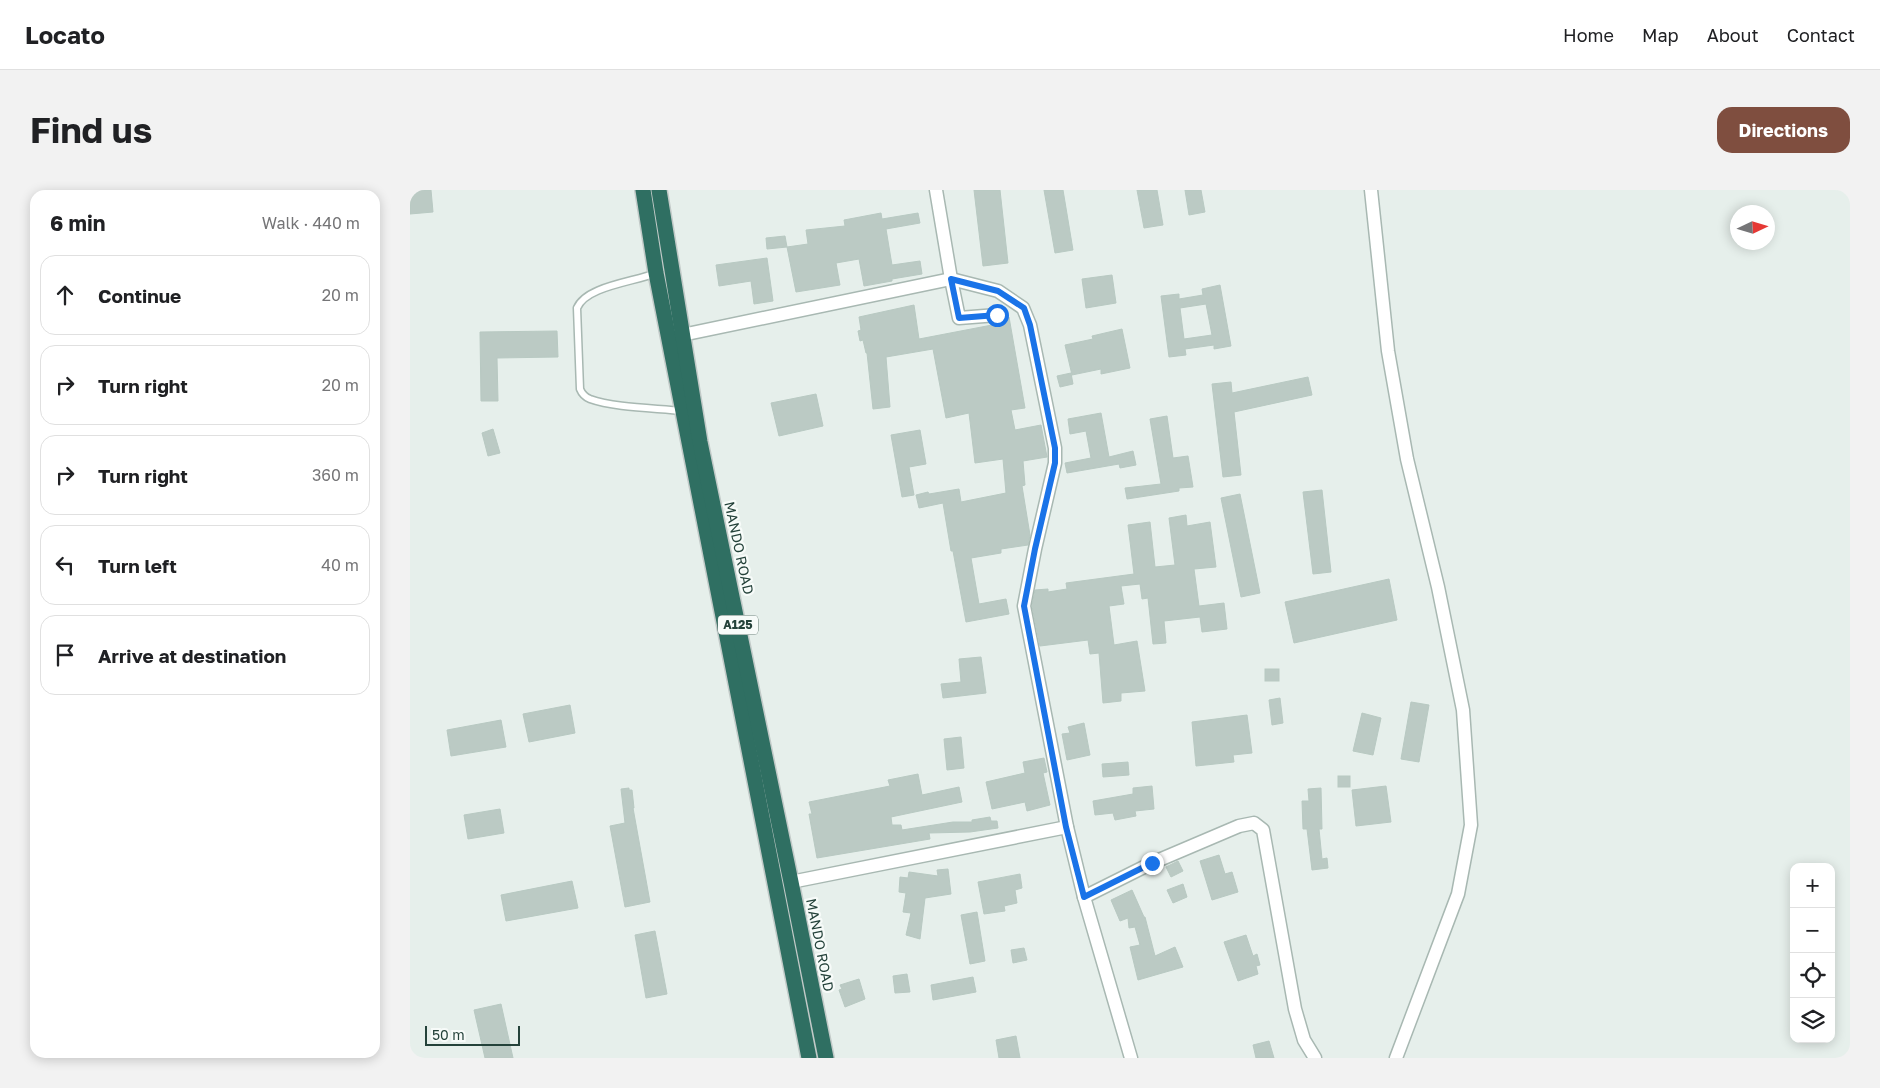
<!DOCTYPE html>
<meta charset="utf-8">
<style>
body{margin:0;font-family:"Golos Text",sans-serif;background:#f2f2f2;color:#202124}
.controls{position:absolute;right:15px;bottom:15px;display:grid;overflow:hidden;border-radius:10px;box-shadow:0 2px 12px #0003}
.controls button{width:45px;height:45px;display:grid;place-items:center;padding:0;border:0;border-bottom:1px solid #e0e0e0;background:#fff;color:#202124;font:25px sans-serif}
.compass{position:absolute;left:1320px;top:15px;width:45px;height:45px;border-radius:50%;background:#fff;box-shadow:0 2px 12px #0003;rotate:86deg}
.scale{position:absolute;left:15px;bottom:12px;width:95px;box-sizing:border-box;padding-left:5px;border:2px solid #24423a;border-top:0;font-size:14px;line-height:18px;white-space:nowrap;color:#24423a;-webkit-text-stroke:4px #f7fbf9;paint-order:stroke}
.stop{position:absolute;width:15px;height:15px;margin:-11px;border:4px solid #1a73e8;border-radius:50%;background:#fff}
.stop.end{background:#1a73e8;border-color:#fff;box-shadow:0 1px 5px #0008}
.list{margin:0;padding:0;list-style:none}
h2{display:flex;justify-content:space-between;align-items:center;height:65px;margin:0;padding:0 20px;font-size:21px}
h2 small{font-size:16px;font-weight:400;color:#757577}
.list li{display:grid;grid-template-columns:32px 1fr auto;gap:15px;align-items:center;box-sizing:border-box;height:80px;margin:0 10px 10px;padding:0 10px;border:1px solid #e0e0e0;border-radius:15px}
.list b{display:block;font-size:19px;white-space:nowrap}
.list em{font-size:16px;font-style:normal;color:#757577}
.icon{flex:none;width:28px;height:28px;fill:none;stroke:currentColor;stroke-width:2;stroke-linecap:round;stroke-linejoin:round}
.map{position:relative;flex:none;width:1440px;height:868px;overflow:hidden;border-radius:15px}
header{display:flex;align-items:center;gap:30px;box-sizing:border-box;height:70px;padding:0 25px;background:#fff;border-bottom:1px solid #e0e0e0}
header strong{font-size:24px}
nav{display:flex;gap:28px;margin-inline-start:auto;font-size:18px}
.intro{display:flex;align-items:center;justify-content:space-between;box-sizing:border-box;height:120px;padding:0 30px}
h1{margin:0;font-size:35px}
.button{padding:12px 22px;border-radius:15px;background:#7f4e3f;color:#fff;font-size:18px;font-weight:700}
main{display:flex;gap:30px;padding:0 30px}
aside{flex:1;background:#fff;border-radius:15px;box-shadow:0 2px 12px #0003}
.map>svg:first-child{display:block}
</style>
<header>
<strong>Locato</strong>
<nav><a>Home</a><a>Map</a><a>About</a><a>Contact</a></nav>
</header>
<div class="intro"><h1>Find us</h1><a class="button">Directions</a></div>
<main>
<aside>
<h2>6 min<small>Walk · 440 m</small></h2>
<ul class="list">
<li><svg class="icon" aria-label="ahead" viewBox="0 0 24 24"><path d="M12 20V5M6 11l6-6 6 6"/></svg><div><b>Continue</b></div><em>20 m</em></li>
<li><svg class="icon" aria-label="right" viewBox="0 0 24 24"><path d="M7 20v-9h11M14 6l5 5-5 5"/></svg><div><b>Turn right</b></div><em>20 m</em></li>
<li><svg class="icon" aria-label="right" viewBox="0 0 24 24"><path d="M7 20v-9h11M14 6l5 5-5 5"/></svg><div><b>Turn right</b></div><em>360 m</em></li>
<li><svg class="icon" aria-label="left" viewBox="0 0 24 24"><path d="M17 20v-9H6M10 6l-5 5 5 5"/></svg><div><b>Turn left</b></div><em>40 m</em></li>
<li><svg class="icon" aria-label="arrive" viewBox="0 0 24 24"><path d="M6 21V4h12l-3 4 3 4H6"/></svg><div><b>Arrive at destination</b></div></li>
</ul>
</aside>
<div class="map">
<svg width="1440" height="868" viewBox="0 0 1440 868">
<rect width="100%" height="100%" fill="#e6efeb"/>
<!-- building -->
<g fill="#bbcac4" stroke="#b8c9c2" fill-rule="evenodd">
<path d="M0,0H21L23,22L0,24Z"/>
<path d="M564,0H590L598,73L573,76Z"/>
<path d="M634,0H653L663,60L645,63Z"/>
<path d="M727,0H747L753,35L734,38Z"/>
<path d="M775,0H791L795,22L779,25Z"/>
<path d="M471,23L472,29L508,23L510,33L476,39L482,75L510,71L512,84L482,89V91L454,96L449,69L426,73L430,95L386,102L377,57L398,54L396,40L435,36L434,30Z"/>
<path d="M375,46L377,57L357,59L356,48Z"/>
<path d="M357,68L363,111L344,114L341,91L309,96L306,75Z"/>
<path d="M702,85L706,113L676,118L672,89Z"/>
<path d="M810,95L821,156L804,159V155L775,159L776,165L759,167L751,106L769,104V109L793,105L792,99ZM796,114L802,145L774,149L770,118Z"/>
<path d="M504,115L509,149L582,135V134L591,132L595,128L599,127L615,218L601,220L605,240L631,235L637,267L613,271L615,295L612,296L620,345L618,355L591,359V363L561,368L569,414L596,409L599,424L556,432L543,361H541L533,313L509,318L506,305L518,302L519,304L549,299L551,312L596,303L593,269L565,273L559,223L536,228L523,159L476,167L480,217L463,219L457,163H456L453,150L450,151L448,141L451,140L449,127Z"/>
<path d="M712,139L720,178L691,184V179L662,185L655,155L683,149L682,146Z"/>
<path d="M147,141L148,167L87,168L88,211H71L70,142Z"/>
<path d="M661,183L663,194L650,197L647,186Z"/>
<path d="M898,187L902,205L824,222L831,285L813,287L802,194L821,192L822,203Z"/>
<path d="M406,204L413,236L369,246L361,213Z"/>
<path d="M691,223L699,267L723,261L726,275L710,278L709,274L657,283L655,273L681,268L676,241L660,244L658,229Z"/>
<path d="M757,226L763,268L778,266L783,297L769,298V301L717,309L715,298L751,294L740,229Z"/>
<path d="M83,239L90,263L78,266L72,243Z"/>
<path d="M510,240L516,274L499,277L504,305L492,307L481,245Z"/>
<path d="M912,300L921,382L903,384L893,302Z"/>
<path d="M830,304L850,403L831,407L811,308Z"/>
<path d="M776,325L777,336L800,332L806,377L784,379L789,416L814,413L817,439L792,442L790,427L754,431L756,453L743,454L738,408L732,409L730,394L711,396L714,414L699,416L704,455L727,451L735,501L711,503V511L693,513L689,463L680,464L678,450L630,456L622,416L625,400L638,399V402L657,399L656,393L724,384L718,335L740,332L745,377L765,375L759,328Z"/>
<path d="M979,389L987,430L884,453L875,412Z"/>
<path d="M571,467L576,503L533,508L531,494L551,492L549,469Z"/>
<rect x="855" y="479" width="14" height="12"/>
<path d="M870,508L873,533L862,535L859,510Z"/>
<path d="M1001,512L1019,515L1009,572L991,569Z"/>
<path d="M160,515L165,543L119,552L113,524Z"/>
<path d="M952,523L971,528L963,565L943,561Z"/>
<path d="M837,525L842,563L823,565L824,572L786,576L782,532Z"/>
<path d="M91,530L96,557L41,566L37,540Z"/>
<path d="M674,533L680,565L657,570L652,544L660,543L658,537Z"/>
<path d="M551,547L554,578L537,580L534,549Z"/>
<path d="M634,568L637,582L633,583L640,615L617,621L615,612L582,619L576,592L615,583L613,572Z"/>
<path d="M718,572L719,585L693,587L692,574Z"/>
<path d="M508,584L512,605L549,597L552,612L481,627L482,635H491L492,640L543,632H562V630L580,627L581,631H587L588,638L560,642L519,643L520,649L407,668L399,624H402L399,612L480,596L478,590Z"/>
<rect x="928" y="586" width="12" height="11"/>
<path d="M742,596L744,619L725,621L726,626L705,630L703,623L685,625L683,611L723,604V598Z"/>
<path d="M976,596L981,632L946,636L942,600Z"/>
<path d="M219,598V600H222L224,618H223L240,712L215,717L200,636L215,633L211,599Z"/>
<path d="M911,598L912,639H909L912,669L917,668L918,678L902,680L897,639H893L892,611H899L898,599Z"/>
<path d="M90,619L94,643L58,649L54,625Z"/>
<path d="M809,665L815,684L822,682L828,702L802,710L790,671Z"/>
<path d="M768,671L773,681L761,687L756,677Z"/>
<path d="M538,679L541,704L515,708L510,749L496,745L501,723L493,722L496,703L489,702L490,687L498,688L499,682L528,686L527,680Z"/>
<path d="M610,684L612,698L605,700L607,713L594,716L595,721L574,724L568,692Z"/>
<path d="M162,691L168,718L96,731L91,705Z"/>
<path d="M773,694L777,707L763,713L757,700Z"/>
<path d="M722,700L734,727H735L745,766L765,757L773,777L728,790L720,757L730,755L725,737L719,738L718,728L710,731L701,710Z"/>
<path d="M567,722L575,771L560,774L551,725Z"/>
<path d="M245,741L257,804L236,808L225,745Z"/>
<path d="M836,745L843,766L847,764L850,775L846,776L848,784L828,791L814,752Z"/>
<path d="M614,758L617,770L603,773L601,760Z"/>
<path d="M497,784L500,802L485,803L483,786Z"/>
<path d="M563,787L566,802L523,810L521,795Z"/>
<path d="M449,789L455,809L435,817L429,800L432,799L430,795Z"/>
<path d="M91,814L103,868H75L64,820Z"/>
<path d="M606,846L610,868H589L586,850Z"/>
<path d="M859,851L864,868H846L843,855Z"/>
</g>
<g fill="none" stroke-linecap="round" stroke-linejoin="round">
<defs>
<path id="lane" d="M246,83C224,92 176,96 167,118L170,199C172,204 175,207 180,209C205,218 246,218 273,221"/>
<g id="street">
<path d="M526,0L541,89L549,128L587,125"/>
<path d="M961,0L978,161L997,269L1028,397L1053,520L1061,635L1048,704L986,868"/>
<path d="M272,145L541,89L588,101L613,118L620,135L645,258V273L625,359L614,416L657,637L674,707L721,868"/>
<path d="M381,692L657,637"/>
<path d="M674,707L742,673L829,636L844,633L853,640L885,819L894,850L905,868"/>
</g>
<g id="highway">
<path d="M233,0L246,83L399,868"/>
<path d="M249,0L290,252L381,692L416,868"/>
</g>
</defs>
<!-- lane casing -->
<use href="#lane" stroke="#a8b8b2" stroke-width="9"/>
<!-- street casing -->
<use href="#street" stroke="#a8b8b2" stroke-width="15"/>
<!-- highway casing -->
<use href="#highway" stroke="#c2cac8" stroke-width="18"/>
<!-- lane -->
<use href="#lane" stroke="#fff" stroke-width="6"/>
<!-- street -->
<use href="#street" stroke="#fff" stroke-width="12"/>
<!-- highway -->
<use href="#highway" stroke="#2f6f62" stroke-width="15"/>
</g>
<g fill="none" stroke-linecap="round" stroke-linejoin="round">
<!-- route -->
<path stroke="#1a73e8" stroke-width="6" d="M587,125L549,128L541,89L588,101L614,118L620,135L645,258V273L625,359L614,416L656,637L674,707L742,673"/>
</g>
<g text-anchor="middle" stroke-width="4.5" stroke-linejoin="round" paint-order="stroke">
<!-- shield labels -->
<rect fill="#f7fbf9" stroke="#637a73" stroke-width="1" x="308" y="425.5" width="40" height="19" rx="4"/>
<g font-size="12" font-weight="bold" fill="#24423a">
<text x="328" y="439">A125</text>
</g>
<!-- street labels -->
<g font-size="14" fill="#24423a" stroke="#f7fbf9">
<text transform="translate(329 358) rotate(78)" y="5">MANDO ROAD</text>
<text transform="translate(410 755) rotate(79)" y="5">MANDO ROAD</text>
</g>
</g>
</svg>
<div class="controls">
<button>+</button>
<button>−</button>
<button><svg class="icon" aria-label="locate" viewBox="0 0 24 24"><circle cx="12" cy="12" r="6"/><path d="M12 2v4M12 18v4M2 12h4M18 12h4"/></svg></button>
<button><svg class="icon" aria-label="layers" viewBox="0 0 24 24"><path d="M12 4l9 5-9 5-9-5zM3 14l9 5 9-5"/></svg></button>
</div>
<svg class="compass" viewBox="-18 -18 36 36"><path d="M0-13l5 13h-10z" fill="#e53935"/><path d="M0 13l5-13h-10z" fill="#757577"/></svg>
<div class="scale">50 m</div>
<div class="stop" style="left:587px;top:125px"></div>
<div class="stop end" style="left:742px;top:673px"></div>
</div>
</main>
